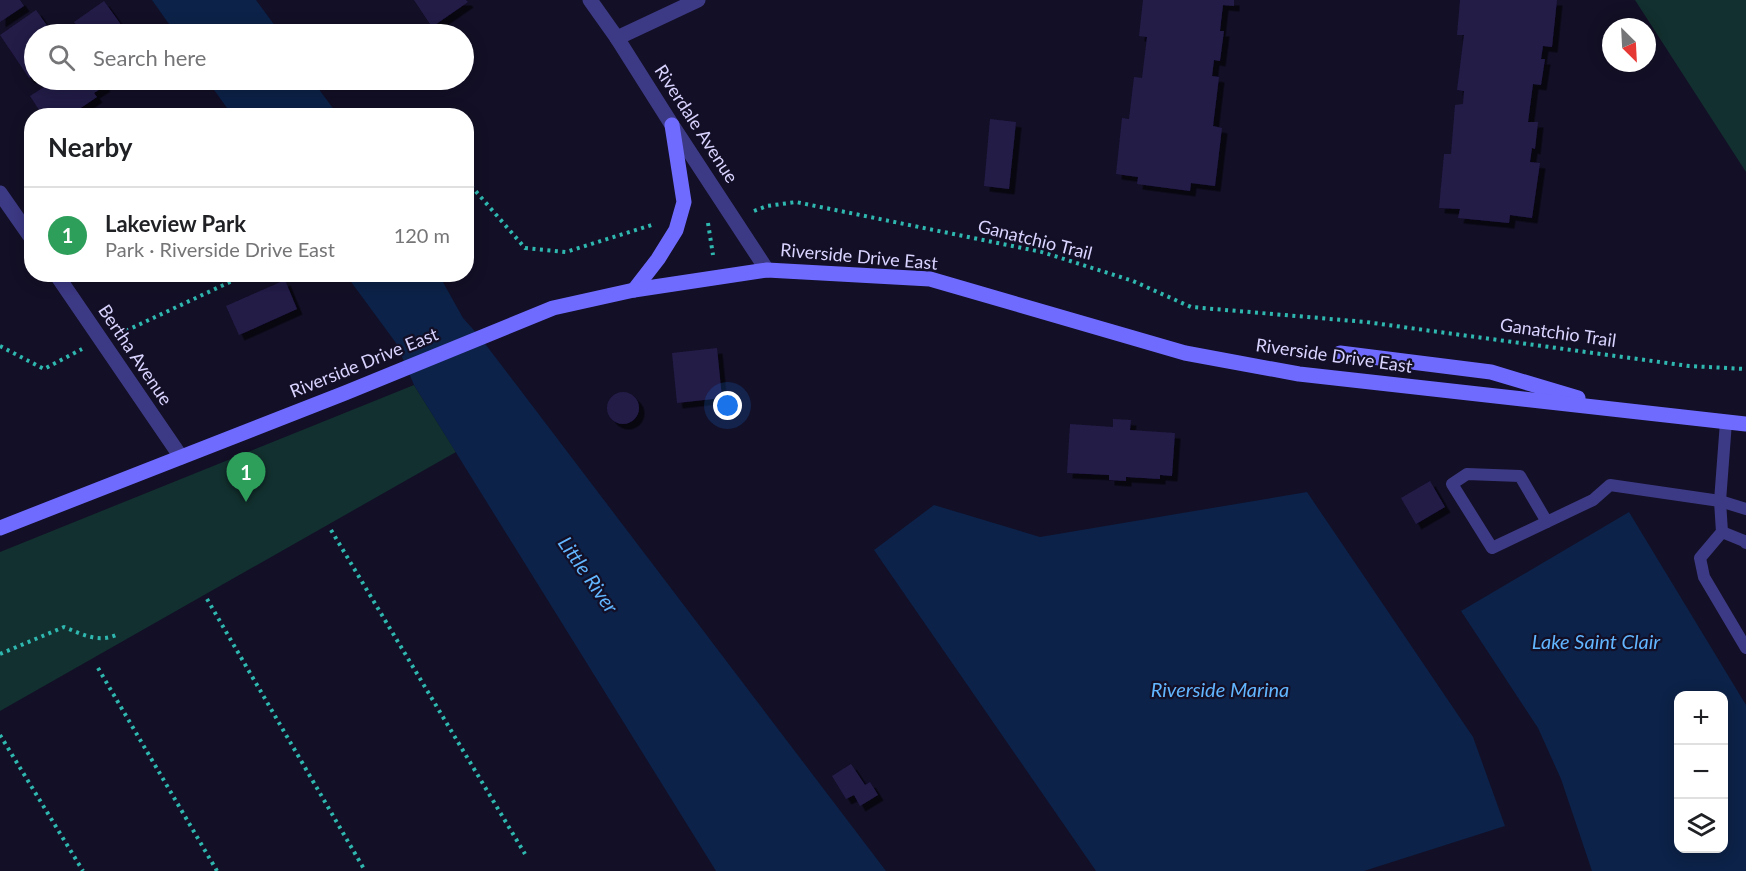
<!DOCTYPE html>
<meta charset="utf-8">
<style>
body{margin:0;font-family:Lato,sans-serif;background:#f2f2f2;color:#202124}
.controls{position:absolute;right:18px;bottom:18px;display:grid;overflow:hidden;border-radius:12px;box-shadow:0 3px 15px #0003}
.controls button{width:54px;height:54px;display:grid;place-items:center;padding:0;border:0;border-bottom:2px solid #e0e0e0;background:#fff;color:#202124;font:30px sans-serif}
.compass{position:absolute;left:1602px;top:18px;width:54px;height:54px;border-radius:50%;background:#fff;box-shadow:0 3px 15px #0003;rotate:156deg}
.you{position:absolute;left:728px;top:406px;width:21px;height:21px;margin:-15px;border:4px solid #fff;border-radius:50%;background:#1a73e8;box-shadow:0 0 0 9px #1a73e833}
.badge{display:grid;place-items:center;width:39px;height:39px;border-radius:50%;background:#2563eb;color:#fff;font-size:20px;font-weight:700}
.pin{position:absolute;translate:-50% -50px;filter:drop-shadow(0 2px 3px #0008)}
.pin::after{content:'';position:absolute;top:32px;width:21px;height:18px;background:inherit;clip-path:polygon(0 0,100% 0,50% 100%)}
.list{margin:0;padding:0;list-style:none}
h2{display:flex;justify-content:space-between;align-items:center;height:78px;margin:0;padding:0 24px;font-size:26px}
h2 small{font-size:20px;font-weight:400;color:#757577}
.list li{display:grid;grid-template-columns:39px 1fr auto;gap:18px;align-items:center;box-sizing:border-box;height:96px;padding:0 24px;border-top:2px solid #e0e0e0}
.list b{display:block;font-size:22px;white-space:nowrap}
.list p{margin:0;font-size:20px;white-space:nowrap;color:#757577}
.list em{font-size:20px;font-style:normal;color:#757577}
.icon{flex:none;width:33px;height:33px;fill:none;stroke:currentColor;stroke-width:2;stroke-linecap:round;stroke-linejoin:round}
.map{position:relative;flex:none;width:1746px;height:871px;overflow:hidden}
.search{position:absolute;background:#fff;box-shadow:0 3px 15px #0003;left:24px;top:24px;width:450px;height:66px;display:flex;align-items:center;gap:15px;box-sizing:border-box;padding:0 21px;border-radius:33px;color:#757577;font-size:22px}
.panel{position:absolute;background:#fff;box-shadow:0 3px 15px #0003;left:24px;top:108px;width:450px;height:174px;border-radius:24px}
.map>svg:first-child{display:block}
</style>
<div class="map">
<svg width="1746" height="871" viewBox="0 0 1746 871">
<defs>
<filter id="shadow"><feDropShadow dx="5.5" dy="5.5" stdDeviation="0" flood-color="#0009"/></filter>
</defs>
<rect width="100%" height="100%" fill="#130f26"/>
<!-- green -->
<g fill="#12302f">
<path d="M1635,0H1746V172Z"/>
<path d="M414,385L456,452L0,711V552Z"/>
</g>
<!-- water -->
<g fill="#0c2248" fill-rule="evenodd">
<path d="M152,0H256L281,34H176Z"/>
<path d="M207,80H312L338,115H232Z"/>
<path d="M346,275H439L463,318L480,337L886,871H716L414,385L396,343Z"/>
<path d="M1307,492L1473,737L1505,826L1364,871H1096L874,550L934,505L1040,537Z"/>
<path d="M1629,512L1746,705V871H1592L1561,779L1538,728L1461,611ZM1678,696H1724V848H1678Z"/>
</g>
<!-- building -->
<g fill="#241b47" filter="url(#shadow)">
<path d="M0,0H20L24,6L0,22Z"/>
<path d="M414,0H466L468,2L432,27Z"/>
<path d="M1143,0H1234V6L1223,5L1220,31H1224L1220,61L1214,60L1212,76L1219,77L1213,126L1222,128L1215,186L1191,183L1190,191L1137,184L1138,177L1116,174L1122,118L1129,119L1134,77L1142,78L1147,37L1139,36Z"/>
<path d="M1460,0H1557L1552,47L1543,46L1541,59H1545L1541,85L1533,84L1528,122H1538L1535,149L1532,148L1530,162L1540,163L1532,218L1510,215L1509,223L1458,218L1460,209L1439,208L1444,154H1451L1455,105L1463,104L1464,91L1457,90L1464,35H1457Z"/>
<path d="M104,1L122,26L109,34H83L74,22Z"/>
<path d="M36,10L53,34H34V75L29,78L0,35Z"/>
<path d="M55,80H100L105,86L94,93L97,97L69,116H43L30,96Z"/>
<path d="M990,119L1016,122L1009,189L984,186Z"/>
<path d="M285,280L297,309L239,335L226,306Z"/>
<path d="M717,348L722,398L677,403L672,353Z"/>
<circle cx="623" cy="408" r="16"/>
<path d="M1113,419L1131,420L1130,430L1175,433L1172,476L1160,475V479L1126,477V481L1109,480V475L1067,473L1070,424L1113,427Z"/>
<path d="M1430,481L1445,507L1416,524L1401,498Z"/>
<path d="M851,764L865,785L870,782L878,795L860,806L854,795L846,799L832,776Z"/>
</g>
<g fill="none" stroke-linecap="round" stroke-linejoin="round">
<!-- path -->
<g stroke="#2fb8b0" stroke-width="4" stroke-dasharray="3 4.5" stroke-linecap="butt">
<path d="M466,180L525,248L566,252L655,224"/>
<path d="M754,211L767,206L796,202L1042,252L1133,281L1191,307L1366,322L1689,366L1746,369"/>
<path d="M708,223L713,255"/>
<path d="M119,334L247,274"/>
<path d="M0,346L44,369L82,349"/>
<path d="M331,530L525,854"/>
<path d="M207,599L364,869"/>
<path d="M0,654L64,627C82,634 97,643 116,635"/>
<path d="M98,668L217,871"/>
<path d="M0,735L83,871"/>
</g>
<!-- service -->
<g stroke="#3d3a85" stroke-width="12">
<path d="M1726,422L1720,501L1722,532L1700,558L1704,577L1746,648"/>
<path d="M1547,522L1520,476L1467,474L1452,484L1492,548L1593,500L1610,485L1720,501L1746,509"/>
<path d="M1722,532L1744,541L1746,543"/>
</g>
<!-- minor -->
<g stroke="#3d3a85" stroke-width="15">
<path d="M617,38L698,0"/>
<path d="M0,193L32,239"/>
<path d="M56,274L181,457"/>
</g>
<!-- tertiary -->
<path stroke="#3d3a85" stroke-width="15" d="M590,0L617,38L672,125L767,270"/>
<!-- secondary -->
<g stroke="#6f6bff" stroke-width="15">
<path d="M634,290L658,259L676,230L684,202L672,125"/>
<path d="M1340,353L1491,372L1578,398"/>
<path d="M0,528L345,393L553,308L634,290L767,270L930,279L1185,353L1299,374L1746,424"/>
</g>
</g>
<g text-anchor="middle" stroke-width="4.5" stroke-linejoin="round" paint-order="stroke">
<!-- street labels -->
<g font-size="18" fill="#d9d4ff" stroke="#130f26">
<text transform="translate(696 124) rotate(57)" y="6">Riverdale Avenue</text>
<text transform="translate(1035 240) rotate(14)" y="6">Ganatchio Trail</text>
<text transform="translate(859 257) rotate(5)" y="6">Riverside Drive East</text>
<text transform="translate(1558 333) rotate(8)" y="6">Ganatchio Trail</text>
<text transform="translate(135 355) rotate(56)" y="6">Bertha Avenue</text>
<text transform="translate(1334 356) rotate(8)" y="6">Riverside Drive East</text>
<text transform="translate(364 363) rotate(-22)" y="6">Riverside Drive East</text>
</g>
<!-- water labels -->
<g font-size="20" font-style="italic" fill="#62b6ff" stroke="#130f26">
<text transform="translate(588 575) rotate(55)" y="7">Little River</text>
<text x="1596" y="649">Lake Saint Clair</text>
<text x="1220" y="697">Riverside Marina</text>
</g>
</g>
</svg>
<div class="controls">
<button>+</button>
<button>−</button>
<button><svg class="icon" aria-label="layers" viewBox="0 0 24 24"><path d="M12 4l9 5-9 5-9-5zM3 14l9 5 9-5"/></svg></button>
</div>
<svg class="compass" viewBox="-18 -18 36 36"><path d="M0-13l5 13h-10z" fill="#e53935"/><path d="M0 13l5-13h-10z" fill="#757577"/></svg>
<div class="you"></div>
<div class="pin badge" style="left:246px;top:502px;background:#2e9e5b">1</div>
<div class="search"><svg class="icon" aria-label="search" viewBox="0 0 24 24"><circle cx="10" cy="10" r="6"/><path d="M15 15l6 6"/></svg>Search here</div>
<section class="panel">
<h2>Nearby<small></small></h2>
<ul class="list">
<li><span class="badge" style="background:#2e9e5b">1</span><div><b>Lakeview Park</b><p>Park · Riverside Drive East</p></div><em>120 m</em></li>
</ul>
</section>
</div>
